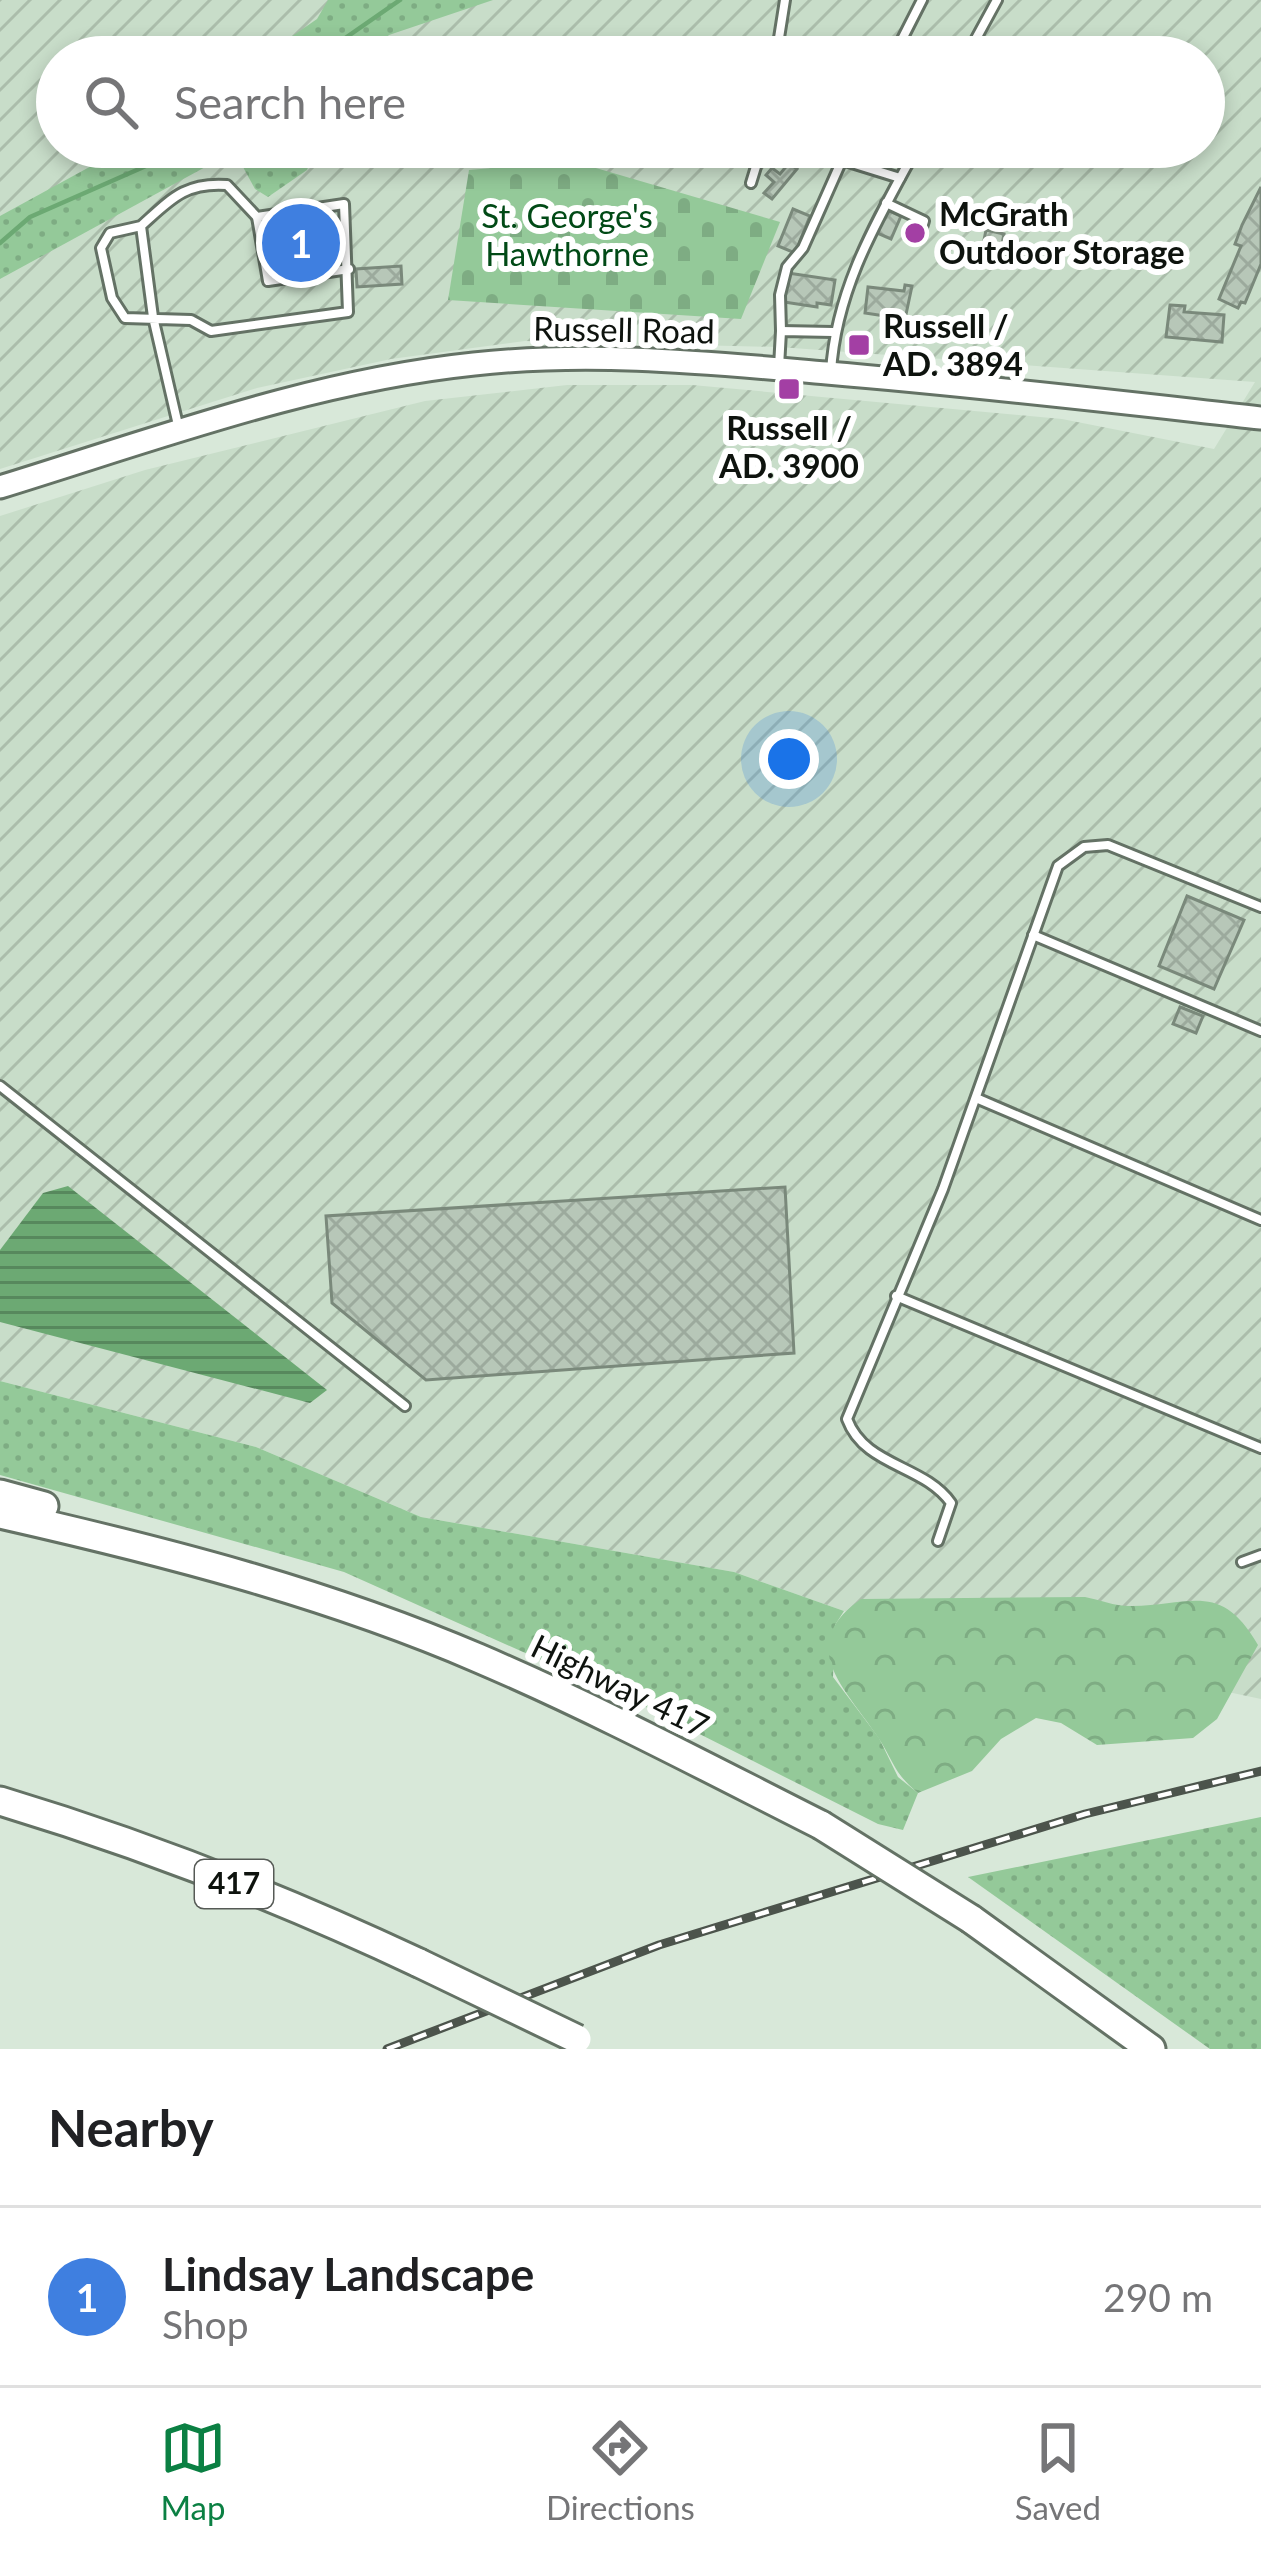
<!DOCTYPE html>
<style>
body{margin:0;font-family:Lato,sans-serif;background:#f6f6f6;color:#202124}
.you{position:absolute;left:789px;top:759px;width:42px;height:42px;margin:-30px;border:9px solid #fff;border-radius:50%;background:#1a73e8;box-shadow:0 0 0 18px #1a73e833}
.badge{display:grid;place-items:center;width:78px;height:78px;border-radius:50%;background:#0b8043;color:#fff;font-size:39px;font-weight:700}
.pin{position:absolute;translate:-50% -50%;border:6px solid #fff;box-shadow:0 3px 12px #0006}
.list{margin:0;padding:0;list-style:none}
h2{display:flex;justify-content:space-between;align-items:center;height:156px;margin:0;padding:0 48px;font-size:51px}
h2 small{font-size:39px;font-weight:400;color:#757577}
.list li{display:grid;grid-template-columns:78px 1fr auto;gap:36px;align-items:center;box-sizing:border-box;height:180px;padding:0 48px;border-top:3px solid #e0e0e0}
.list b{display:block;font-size:45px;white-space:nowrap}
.list p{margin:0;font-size:39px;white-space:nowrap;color:#757577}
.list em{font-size:39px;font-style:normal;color:#757577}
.icon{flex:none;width:66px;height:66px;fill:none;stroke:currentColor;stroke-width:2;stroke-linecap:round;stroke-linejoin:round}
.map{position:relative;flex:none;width:1261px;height:2049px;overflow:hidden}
.search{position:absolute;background:#fff;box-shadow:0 6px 18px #0003;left:36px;right:36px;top:36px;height:132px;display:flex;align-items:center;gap:30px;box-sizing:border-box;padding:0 42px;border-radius:66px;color:#757577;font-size:45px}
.sheet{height:336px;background:#fff}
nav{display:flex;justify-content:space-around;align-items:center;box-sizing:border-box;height:168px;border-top:3px solid #e0e0e0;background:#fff;font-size:33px;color:#757577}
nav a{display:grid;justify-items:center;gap:6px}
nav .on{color:#0b8043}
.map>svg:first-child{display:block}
</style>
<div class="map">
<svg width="1261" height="2049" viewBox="0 0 1261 2049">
<defs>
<pattern id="industrial-furrows" width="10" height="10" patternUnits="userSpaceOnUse" patternTransform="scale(3)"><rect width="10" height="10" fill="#c8ddc9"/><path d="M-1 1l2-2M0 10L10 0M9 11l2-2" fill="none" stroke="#abbdab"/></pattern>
<pattern id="grass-dots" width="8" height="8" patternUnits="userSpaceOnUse" patternTransform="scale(3)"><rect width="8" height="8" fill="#94c999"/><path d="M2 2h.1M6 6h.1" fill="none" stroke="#7eac83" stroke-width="1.8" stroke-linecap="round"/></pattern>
<pattern id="forest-crowns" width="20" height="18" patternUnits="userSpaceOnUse" patternTransform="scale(3)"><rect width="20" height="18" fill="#94c999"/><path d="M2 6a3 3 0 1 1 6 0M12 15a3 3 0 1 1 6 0" fill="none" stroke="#7eac83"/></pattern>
<pattern id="cemetery-stones" width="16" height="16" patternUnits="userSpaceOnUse" patternTransform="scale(3)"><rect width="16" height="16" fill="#94c999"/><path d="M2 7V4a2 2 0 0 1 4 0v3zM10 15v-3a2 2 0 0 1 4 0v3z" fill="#7eac83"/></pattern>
<pattern id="water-rules" width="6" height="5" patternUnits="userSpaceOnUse" patternTransform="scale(3)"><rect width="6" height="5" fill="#6ca973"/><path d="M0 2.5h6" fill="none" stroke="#57885d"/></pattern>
<pattern id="building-cross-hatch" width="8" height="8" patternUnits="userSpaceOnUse" patternTransform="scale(3)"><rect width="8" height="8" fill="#b7c7b8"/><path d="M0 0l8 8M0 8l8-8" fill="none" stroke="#9caa9d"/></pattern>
</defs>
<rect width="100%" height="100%" fill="#d8e8d9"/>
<!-- industrial -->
<path fill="url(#industrial-furrows)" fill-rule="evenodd" d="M0,0H1261V1699L844,1611L734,1572L421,1517L256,1447L0,1381V516L145,470L425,401L567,385H692L1062,419L1214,449L1255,382L779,347L525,341L391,359L257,388L0,469ZM57,57H1204V147H57Z"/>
<!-- grass -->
<g fill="url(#grass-dots)">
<path d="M328,0H493L389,35L366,57H262L317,19Z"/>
<path d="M126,147H242L0,279V216Z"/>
<path d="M251,147H316L307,170L268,197L255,189L243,167Z"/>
<path d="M0,1381L256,1447L421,1517L734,1572L844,1611L835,1625L833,1677L879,1738L898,1777L918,1793L903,1830L878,1824L644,1706L344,1572L0,1475Z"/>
<path d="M1261,1817V2049H1210L968,1877Z"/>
</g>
<!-- forest -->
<path fill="url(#forest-crowns)" d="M1085,1597C1100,1600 1117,1607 1132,1606C1192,1605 1221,1581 1258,1645L1217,1719L1193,1738L1097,1745L1061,1723L1036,1718L1001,1739L972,1771L918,1793C892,1772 893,1758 875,1733C843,1686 796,1645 861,1599Z"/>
<!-- cemetery -->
<path fill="url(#cemetery-stones)" d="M572,161L780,222L741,319L448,300L469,170Z"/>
<!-- water -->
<path fill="url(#water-rules)" d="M68,1186L327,1390L310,1403L0,1322V1250L43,1193Z"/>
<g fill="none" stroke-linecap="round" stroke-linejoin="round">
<!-- stream -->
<g stroke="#6ca973" stroke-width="4.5">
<path d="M318,57L400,0"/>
<path d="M0,243L30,217L189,147"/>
</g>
</g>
<!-- building -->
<g fill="url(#building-cross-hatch)" stroke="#7a897b" stroke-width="3">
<path d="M789,163L797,169L772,199L764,193L774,182L766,175L772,168L780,174Z"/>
<path d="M1261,187V264L1245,303L1241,302L1238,308L1219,299L1241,246L1235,244L1242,225Z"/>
<path d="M793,209L810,216L795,253L778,246Z"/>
<path d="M887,210L901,216L891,239L877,233Z"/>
<path d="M320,228L321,251L314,252L313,247L287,255L281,245L280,240L289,233Z"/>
<path d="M986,230L1004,234L999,259L981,255Z"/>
<path d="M401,266L402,284L357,287L356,269Z"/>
<path d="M788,273L835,280L831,305L817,303V307L784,302Z"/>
<path d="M905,285L912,286L905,319L865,313L868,287L904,291Z"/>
<path d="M1170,305L1185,306L1184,312L1224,315L1222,342L1166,337Z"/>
<path d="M1187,896L1244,920L1214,989L1159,966Z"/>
<path d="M1180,1007L1203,1016L1196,1033L1173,1024Z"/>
<path d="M785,1187L794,1353L426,1380L332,1303L326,1216Z"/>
</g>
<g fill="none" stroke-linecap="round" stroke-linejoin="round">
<defs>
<g id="lane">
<path d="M776,57L785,0"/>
<path d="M893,57L922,0"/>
<path d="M966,57L997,0"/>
<path d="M848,147L842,160L900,178"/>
<path d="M751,183L762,147"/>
<path d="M886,203L924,221L919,237"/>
<path d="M257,217L268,281L349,269"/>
<path d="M141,226L110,233L101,248L112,298L125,318L191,320L211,331L348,312L344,204L257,217L227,185C185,182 171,199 141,226L153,317L178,425"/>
<path d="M781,331L780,295L787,267L803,248L842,160"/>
<path d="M779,367L781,331L833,332"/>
<path d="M831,372C836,288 878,219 917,147"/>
<path d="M1033,935L1261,1031"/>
<path d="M0,1086L405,1406"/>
<path d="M976,1098L1261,1220"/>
<path d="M896,1296L1261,1448"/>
<path d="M938,1541L951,1503C923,1464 865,1467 847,1419L943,1189L1058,866L1084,847L1108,845L1261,907"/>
<path d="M1242,1562L1261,1555"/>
</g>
<path id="secondary" d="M0,487C156,439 311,381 474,364C593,351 709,363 827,373C972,385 1117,402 1261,418"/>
<g id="highway">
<path d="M0,1494L44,1506"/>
<path d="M0,1514C163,1551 324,1592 478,1658C595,1708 708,1768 821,1825"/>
<path d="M0,1801C143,1844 283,1899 419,1963"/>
<path d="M971,1919L1151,2049"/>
</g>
</defs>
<!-- lane casing -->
<use href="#lane" stroke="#647265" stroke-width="14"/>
<!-- secondary casing -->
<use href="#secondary" stroke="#647265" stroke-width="27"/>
<!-- highway casing -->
<use href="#highway" stroke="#647265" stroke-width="33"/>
<!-- lane -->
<use href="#lane" stroke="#fff" stroke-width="8"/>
<!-- secondary -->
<use href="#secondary" stroke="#fff" stroke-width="21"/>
<!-- highway -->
<use href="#highway" stroke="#fff" stroke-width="27"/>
<defs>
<path id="rail" d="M387,2049L659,1945L1085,1814L1261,1771"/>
</defs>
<!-- rail casing -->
<use href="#rail" stroke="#4c544c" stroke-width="9"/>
<!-- rail -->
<use href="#rail" stroke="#fff" stroke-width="4.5" stroke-dasharray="14" stroke-linecap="butt"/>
<defs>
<g id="highway-bridge">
<path d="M821,1825L971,1919"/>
<path d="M419,1963L577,2039"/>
</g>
</defs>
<!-- highway-bridge casing -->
<use href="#highway-bridge" stroke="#647265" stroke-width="33" stroke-linecap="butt"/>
<!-- highway-bridge -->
<use href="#highway-bridge" stroke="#fff" stroke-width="27"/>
</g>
<!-- markers -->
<g fill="#a33fa4" stroke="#fff" stroke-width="4.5">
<circle cx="915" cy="233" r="12"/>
<rect x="847" y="333" width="24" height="24" rx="6"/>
<rect x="777" y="377" width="24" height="24" rx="6"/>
</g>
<g text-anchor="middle" stroke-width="12" stroke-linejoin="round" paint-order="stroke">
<!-- shield labels -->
<rect fill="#fff" stroke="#565a56" stroke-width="3" x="195" y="1860" width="78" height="48" rx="9"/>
<g font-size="30" font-weight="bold" fill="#0e130e">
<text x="234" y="1894">417</text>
</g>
<!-- poi labels -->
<g font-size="33" font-weight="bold" fill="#0e130e" stroke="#fff" text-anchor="start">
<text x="939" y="226">McGrath<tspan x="939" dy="38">Outdoor Storage</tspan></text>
<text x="883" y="338">Russell /<tspan x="883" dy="38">AD. 3894</tspan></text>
<text x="789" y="440" text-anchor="middle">Russell /<tspan x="789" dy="38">AD. 3900</tspan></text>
</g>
<!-- park labels -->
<g font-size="33" fill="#014a16" stroke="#fff">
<text x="567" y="228">St. George's<tspan x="567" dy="38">Hawthorne</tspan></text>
</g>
<!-- street labels -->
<g font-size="33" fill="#0e130e" stroke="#fff">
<text transform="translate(624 330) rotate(1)" y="12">Russell Road</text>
<text transform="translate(620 1686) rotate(26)" y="12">Highway 417</text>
</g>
</g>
</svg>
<div class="you"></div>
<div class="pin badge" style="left:301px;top:243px;background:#3f7fe0">1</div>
<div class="search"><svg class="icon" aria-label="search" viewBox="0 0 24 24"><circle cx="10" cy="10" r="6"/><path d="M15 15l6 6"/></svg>Search here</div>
</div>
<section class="sheet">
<h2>Nearby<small></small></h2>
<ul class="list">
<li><span class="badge" style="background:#3f7fe0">1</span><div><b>Lindsay Landscape</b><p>Shop</p></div><em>290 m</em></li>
</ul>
</section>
<nav>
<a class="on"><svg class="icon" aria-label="map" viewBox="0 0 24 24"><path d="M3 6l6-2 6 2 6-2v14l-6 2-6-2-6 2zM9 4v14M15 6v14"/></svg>Map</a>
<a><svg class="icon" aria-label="directions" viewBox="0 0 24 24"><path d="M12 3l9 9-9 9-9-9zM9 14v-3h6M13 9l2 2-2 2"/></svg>Directions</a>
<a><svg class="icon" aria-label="saved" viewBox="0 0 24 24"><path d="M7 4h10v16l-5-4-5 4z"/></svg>Saved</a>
</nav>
